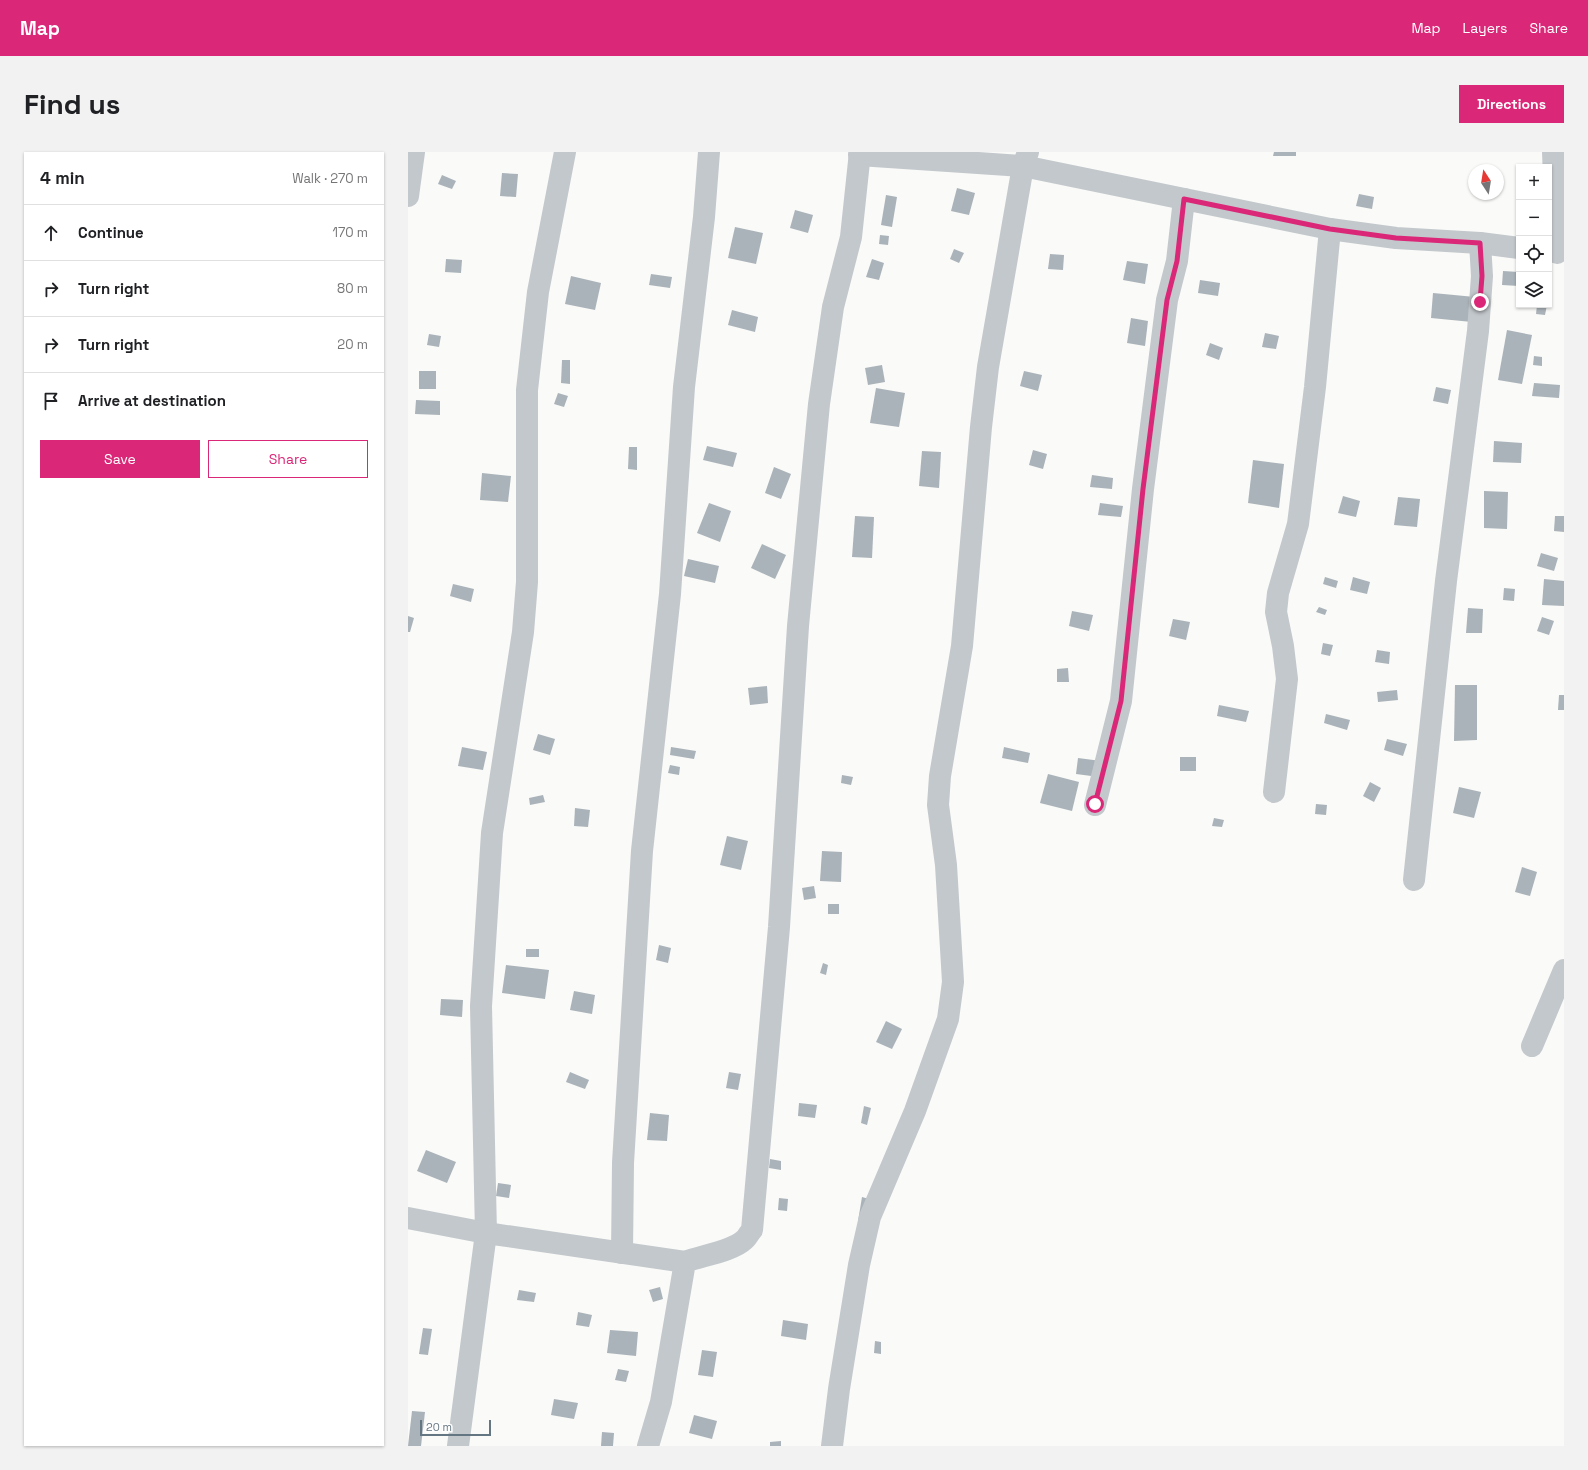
<!DOCTYPE html>
<meta charset="utf-8">
<style>
body{margin:0;font-family:"Space Grotesk",sans-serif;background:#f2f2f2;color:#202124}
.controls{position:absolute;right:12px;top:12px;display:grid;overflow:hidden;border-radius:0px;box-shadow:0 1px 3px #0004}
.controls button{width:36px;height:36px;display:grid;place-items:center;padding:0;border:0;border-bottom:1px solid #e0e0e0;background:#fff;color:#202124;font:20px sans-serif}
.compass{position:absolute;left:1060px;top:12px;width:36px;height:36px;border-radius:50%;background:#fff;box-shadow:0 1px 3px #0004;rotate:348deg}
.scale{position:absolute;left:12px;bottom:10px;width:71px;box-sizing:border-box;padding-left:4px;border:2px solid #657683;border-top:0;font-size:11px;line-height:14px;white-space:nowrap;color:#657683;-webkit-text-stroke:3px #fff;paint-order:stroke}
.stop{position:absolute;width:12px;height:12px;margin:-9px;border:3px solid #db2777;border-radius:50%;background:#fff}
.stop.end{background:#db2777;border-color:#fff;box-shadow:0 1px 4px #0008}
.list{margin:0;padding:0;list-style:none}
h2{display:flex;justify-content:space-between;align-items:center;height:52px;margin:0;padding:0 16px;font-size:17px}
h2 small{font-size:13px;font-weight:400;color:#757577}
.list li{display:grid;grid-template-columns:26px 1fr auto;gap:12px;align-items:center;box-sizing:border-box;height:56px;padding:0 16px;border-top:1px solid #e0e0e0}
.list b{display:block;font-size:15px;white-space:nowrap}
.list em{font-size:13px;font-style:normal;color:#757577}
.actions{display:flex;gap:8px;padding:12px 16px}
.actions a{flex:1;padding:9px 0;border:1px solid #db2777;border-radius:0px;text-align:center;font-size:14px;color:#db2777}
.actions .main{background:#db2777;color:#fff}
.icon{flex:none;width:22px;height:22px;fill:none;stroke:currentColor;stroke-width:2;stroke-linecap:round;stroke-linejoin:round}
.map{position:relative;flex:none;width:1156px;height:1294px;overflow:hidden;border-radius:0px}
header{display:flex;align-items:center;gap:24px;box-sizing:border-box;height:56px;padding:0 20px;background:#db2777;color:#fff}
header strong{font-size:19px}
nav{display:flex;gap:22px;margin-inline-start:auto;font-size:14px}
.intro{display:flex;align-items:center;justify-content:space-between;box-sizing:border-box;height:96px;padding:0 24px}
h1{margin:0;font-size:28px}
.button{padding:10px 18px;border-radius:0px;background:#db2777;color:#fff;font-size:14px;font-weight:700}
main{display:flex;gap:24px;padding:0 24px}
aside{flex:1;background:#fff;border-radius:0px;box-shadow:0 1px 3px #0004}
.map>svg:first-child{display:block}
</style>
<header>
<strong>Map</strong>
<nav><a>Map</a><a>Layers</a><a>Share</a></nav>
</header>
<div class="intro"><h1>Find us</h1><a class="button">Directions</a></div>
<main>
<aside>
<h2>4 min<small>Walk · 270 m</small></h2>
<ul class="list">
<li><svg class="icon" aria-label="ahead" viewBox="0 0 24 24"><path d="M12 20V5M6 11l6-6 6 6"/></svg><div><b>Continue</b></div><em>170 m</em></li>
<li><svg class="icon" aria-label="right" viewBox="0 0 24 24"><path d="M7 20v-9h11M14 6l5 5-5 5"/></svg><div><b>Turn right</b></div><em>80 m</em></li>
<li><svg class="icon" aria-label="right" viewBox="0 0 24 24"><path d="M7 20v-9h11M14 6l5 5-5 5"/></svg><div><b>Turn right</b></div><em>20 m</em></li>
<li><svg class="icon" aria-label="arrive" viewBox="0 0 24 24"><path d="M6 21V4h12l-3 4 3 4H6"/></svg><div><b>Arrive at destination</b></div></li>
</ul>
<div class="actions"><a class="main">Save</a><a>Share</a></div>
</aside>
<div class="map">
<svg width="1156" height="1294" viewBox="0 0 1156 1294">
<rect width="100%" height="100%" fill="#fafaf8"/>
<!-- building -->
<g fill="#aab3b9">
<path d="M866,0H888V4H865Z"/>
<path d="M94,21L110,22L108,45L92,44Z"/>
<path d="M34,23L48,29L44,37L30,32Z"/>
<path d="M549,36L567,41L561,63L543,59Z"/>
<path d="M951,42L966,45L964,57L948,54Z"/>
<path d="M478,43L489,45L484,75L473,73Z"/>
<path d="M387,58L405,63L400,81L382,76Z"/>
<path d="M327,75L355,81L348,112L320,106Z"/>
<path d="M472,83L481,84L480,93L471,92Z"/>
<path d="M546,97L556,101L551,111L542,107Z"/>
<path d="M642,102L656,103L655,118L640,117Z"/>
<path d="M38,107L54,108L53,121L37,120Z"/>
<path d="M464,107L476,111L471,128L458,125Z"/>
<path d="M719,109L740,112L737,132L715,128Z"/>
<path d="M1095,119L1111,120V134L1094,133Z"/>
<path d="M243,122L264,125L262,136L241,133Z"/>
<path d="M163,124L193,131L187,158L157,152Z"/>
<path d="M792,128L812,131L810,144L790,141Z"/>
<path d="M1025,141L1067,145L1064,170L1023,166Z"/>
<path d="M1129,153H1139L1137,163L1128,162Z"/>
<path d="M324,158L350,165L347,180L320,173Z"/>
<path d="M723,166L740,169L737,194L719,191Z"/>
<path d="M1099,178L1124,183L1114,232L1090,228Z"/>
<path d="M857,181L871,184L868,197L854,195Z"/>
<path d="M21,182L33,184L31,195L19,193Z"/>
<path d="M802,191L815,196L811,208L798,203Z"/>
<path d="M1126,204L1134,205V214L1125,213Z"/>
<path d="M154,208H162V232L153,231Z"/>
<path d="M474,213L477,230L460,233L457,216Z"/>
<rect x="11" y="219" width="17" height="18"/>
<path d="M616,219L634,223L630,239L612,234Z"/>
<path d="M1126,231L1152,233L1151,246L1124,244Z"/>
<path d="M1028,235L1043,238L1040,252L1025,249Z"/>
<path d="M468,236L497,241L491,275L462,271Z"/>
<path d="M150,241L160,244L156,255L146,252Z"/>
<path d="M8,248L32,249V263L7,262Z"/>
<path d="M1086,289L1114,291L1113,311L1085,310Z"/>
<path d="M299,294L329,301L325,315L295,308Z"/>
<path d="M221,295H229V318L220,317Z"/>
<path d="M625,298L639,302L635,317L621,313Z"/>
<path d="M514,299L533,300L531,336L511,334Z"/>
<path d="M845,308L876,312L871,356L840,351Z"/>
<path d="M366,315L383,322L373,347L357,341Z"/>
<path d="M74,321L103,324L100,350L72,348Z"/>
<path d="M684,323L705,326L704,337L682,335Z"/>
<path d="M1076,339L1100,340L1099,377L1076,376Z"/>
<path d="M935,344L952,349L948,365L930,361Z"/>
<path d="M990,345L1012,347L1009,375L986,373Z"/>
<path d="M301,351L323,359L312,390L289,381Z"/>
<path d="M692,351L715,354L713,365L690,363Z"/>
<path d="M447,364L466,365L464,406L444,405Z"/>
<path d="M1147,364H1156V380L1146,379Z"/>
<path d="M354,392L378,403L367,427L343,416Z"/>
<path d="M1133,401L1150,406L1146,419L1129,414Z"/>
<path d="M280,407L311,414L307,431L276,424Z"/>
<path d="M917,425L930,429L928,436L915,432Z"/>
<path d="M945,425L962,430L959,442L942,438Z"/>
<path d="M1136,427L1156,429V454L1134,453Z"/>
<path d="M45,432L66,437L63,450L42,444Z"/>
<path d="M1096,436L1107,437L1106,449L1095,448Z"/>
<path d="M911,455L919,458L917,463L908,460Z"/>
<path d="M1060,456L1075,457L1074,481H1058Z"/>
<path d="M664,459L685,463L681,479L661,474Z"/>
<path d="M0,464L6,466L2,480H0Z"/>
<path d="M1134,465L1146,469L1141,483L1129,479Z"/>
<path d="M765,467L782,470L778,488L761,484Z"/>
<path d="M915,491L925,493L922,504L913,502Z"/>
<path d="M969,498L982,500L981,512L967,510Z"/>
<path d="M660,516L661,530H649V517Z"/>
<path d="M1047,533H1069V588L1046,589Z"/>
<path d="M359,534L360,551L342,553L340,536Z"/>
<path d="M989,538L990,548L970,550L969,540Z"/>
<path d="M1151,543H1156V558H1150Z"/>
<path d="M811,553L841,559L838,570L809,564Z"/>
<path d="M918,562L942,568L939,578L916,571Z"/>
<path d="M130,582L147,587L142,603L125,598Z"/>
<path d="M979,587L999,592L995,604L976,598Z"/>
<path d="M54,595L79,600L75,618L50,614Z"/>
<path d="M263,595L288,599L286,607L262,603Z"/>
<path d="M596,595L622,601L620,611L594,606Z"/>
<rect x="772" y="605" width="16" height="14"/>
<path d="M670,606L693,609L691,625L668,622Z"/>
<path d="M262,613L272,615L271,623L260,621Z"/>
<path d="M640,622L671,630L664,659L632,651Z"/>
<path d="M434,623L445,625L443,633L433,631Z"/>
<path d="M962,630L973,636L966,650L955,644Z"/>
<path d="M1051,635L1073,640L1066,666L1045,661Z"/>
<path d="M135,643L137,650L122,653L121,646Z"/>
<path d="M908,652L919,653L918,663L907,662Z"/>
<path d="M167,656L182,658L180,675L166,674Z"/>
<path d="M806,666L816,668L814,675L804,674Z"/>
<path d="M319,684L340,689L333,718L312,713Z"/>
<path d="M414,699L434,700L433,730L412,729Z"/>
<path d="M1114,715L1129,720L1122,744L1107,740Z"/>
<path d="M406,734L408,746L396,748L394,736Z"/>
<rect x="420" y="752" width="11" height="10"/>
<path d="M251,793L263,796L260,811L248,808Z"/>
<rect x="118" y="797" width="13" height="8"/>
<path d="M415,811L420,813L418,823L412,821Z"/>
<path d="M98,813L141,818L137,847L94,841Z"/>
<path d="M166,839L187,843L184,862L162,858Z"/>
<path d="M33,847L55,848L54,865L32,863Z"/>
<path d="M478,869L494,877L484,897L468,890Z"/>
<path d="M162,920L181,928L177,937L158,930Z"/>
<path d="M321,920L333,922L330,938L318,936Z"/>
<path d="M391,951L409,953L407,966L390,964Z"/>
<path d="M456,954L463,956L459,973L453,971Z"/>
<path d="M242,961L261,963L259,989L239,988Z"/>
<path d="M18,998L48,1010L39,1031L9,1019Z"/>
<path d="M362,1007L373,1009V1018L361,1016Z"/>
<path d="M90,1031L103,1033L101,1046L88,1044Z"/>
<path d="M454,1045L461,1047L450,1069Z"/>
<path d="M371,1046L380,1047L379,1059L370,1058Z"/>
<path d="M252,1135L255,1147L245,1150L241,1138Z"/>
<path d="M111,1138L128,1141L126,1150L109,1148Z"/>
<path d="M170,1160L184,1163L181,1175L168,1173Z"/>
<path d="M375,1168L400,1172L398,1188L373,1184Z"/>
<path d="M15,1176L24,1177L20,1203L11,1202Z"/>
<path d="M202,1178L230,1180L228,1204L199,1201Z"/>
<path d="M467,1189L473,1190V1202L466,1201Z"/>
<path d="M294,1198L309,1200L305,1225L290,1223Z"/>
<path d="M210,1217L221,1219L218,1230L207,1228Z"/>
<path d="M146,1247L170,1251L166,1267L143,1263Z"/>
<path d="M4,1259L17,1260L13,1294H0Z"/>
<path d="M286,1263L309,1269L304,1287L281,1281Z"/>
<path d="M194,1280L206,1281L205,1294H193Z"/>
<path d="M373,1289V1294H362V1290Z"/>
</g>
<g fill="none" stroke-linecap="round" stroke-linejoin="round">
<!-- minor -->
<g stroke="#c3c8cc" stroke-width="22">
<path d="M1145,0L1149,101"/>
<path d="M451,3L615,14L922,77L988,86L1072,91L1111,96"/>
<path d="M0,44L6,0"/>
<path d="M866,640L879,527L875,494L868,460L870,441L890,372L907,235L922,77"/>
<path d="M687,653L713,549L735,337L759,148L769,109L776,47"/>
<path d="M1006,728L1038,429L1070,179L1074,124L1072,91"/>
<path d="M1124,894L1156,818"/>
<path d="M0,1066L78,1081L277,1110"/>
<path d="M214,1101L215,1011L234,699L262,442L276,235L296,65L301,0"/>
<path d="M50,1294L78,1081L73,854L84,681L115,480L119,430V238L130,140L157,0"/>
<path d="M240,1294L253,1250L277,1110C292,1104 325,1099 336,1088C339,1086 341,1081 344,1078L371,775L390,474L411,252L425,155L443,85L452,0"/>
<path d="M424,1294L431,1237L451,1113L462,1065L507,959L540,867L545,830L538,713L530,653L532,624L554,494L573,275L580,215L615,14L620,0"/>
</g>
</g>
<g fill="none" stroke-linecap="round" stroke-linejoin="round">
<!-- route -->
<path stroke="#db2777" stroke-width="5" d="M687,652L713,549L735,337L759,148L769,109L776,47L922,77L988,86L1072,91L1074,124L1072,150"/>
</g>
</svg>
<div class="controls">
<button>+</button>
<button>−</button>
<button><svg class="icon" aria-label="locate" viewBox="0 0 24 24"><circle cx="12" cy="12" r="6"/><path d="M12 2v4M12 18v4M2 12h4M18 12h4"/></svg></button>
<button><svg class="icon" aria-label="layers" viewBox="0 0 24 24"><path d="M12 4l9 5-9 5-9-5zM3 14l9 5 9-5"/></svg></button>
</div>
<svg class="compass" viewBox="-18 -18 36 36"><path d="M0-13l5 13h-10z" fill="#e53935"/><path d="M0 13l5-13h-10z" fill="#757577"/></svg>
<div class="scale">20 m</div>
<div class="stop" style="left:687px;top:652px"></div>
<div class="stop end" style="left:1072px;top:150px"></div>
</div>
</main>
